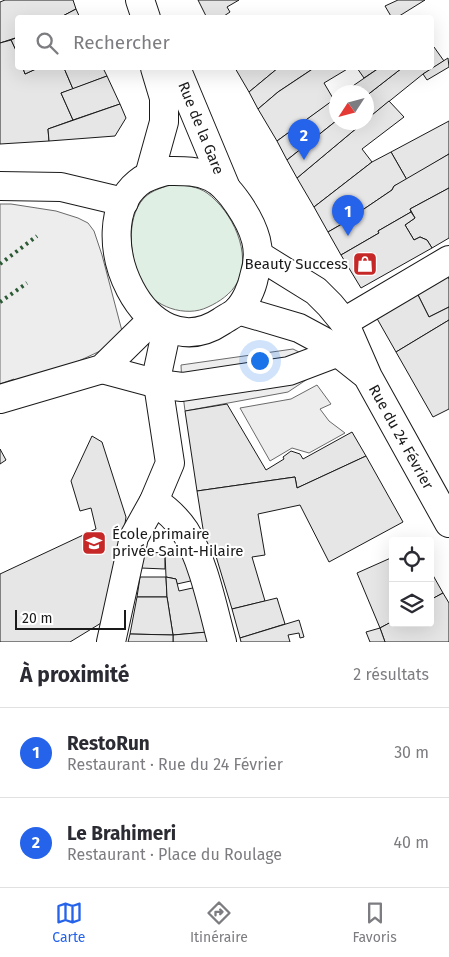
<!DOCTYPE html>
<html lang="fr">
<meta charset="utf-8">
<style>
body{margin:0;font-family:"Fira Sans",sans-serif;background:#f7f7f7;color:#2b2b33}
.controls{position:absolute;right:15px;bottom:15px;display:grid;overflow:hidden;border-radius:5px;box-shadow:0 5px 20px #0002}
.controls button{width:45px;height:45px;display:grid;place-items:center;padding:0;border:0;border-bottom:1px solid #e1e1e2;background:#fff;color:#2b2b33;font:25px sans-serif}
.compass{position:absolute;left:329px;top:85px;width:45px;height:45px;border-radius:50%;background:#fff;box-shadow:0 5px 20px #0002;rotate:234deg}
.scale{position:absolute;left:15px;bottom:12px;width:111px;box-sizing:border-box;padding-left:5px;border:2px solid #1a1a1a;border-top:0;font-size:14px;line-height:18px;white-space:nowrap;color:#1a1a1a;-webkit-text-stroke:4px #fff;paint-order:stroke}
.you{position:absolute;left:259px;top:360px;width:18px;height:18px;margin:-12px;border:4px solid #fff;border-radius:50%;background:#1a73e8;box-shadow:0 0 0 8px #1a73e833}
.badge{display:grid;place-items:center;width:32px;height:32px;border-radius:50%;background:#2563eb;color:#fff;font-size:16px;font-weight:700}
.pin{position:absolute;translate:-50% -41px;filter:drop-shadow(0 1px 2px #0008)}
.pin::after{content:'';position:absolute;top:26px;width:18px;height:15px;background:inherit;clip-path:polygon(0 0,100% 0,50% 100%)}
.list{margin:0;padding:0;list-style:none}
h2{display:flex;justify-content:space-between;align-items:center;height:65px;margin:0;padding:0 20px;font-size:21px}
h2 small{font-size:16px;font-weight:400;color:#7c7c81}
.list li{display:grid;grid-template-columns:32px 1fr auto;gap:15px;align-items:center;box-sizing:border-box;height:90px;padding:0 20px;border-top:1px solid #e1e1e2}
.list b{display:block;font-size:19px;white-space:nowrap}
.list p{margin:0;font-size:16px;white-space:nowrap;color:#7c7c81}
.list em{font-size:16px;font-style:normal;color:#7c7c81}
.icon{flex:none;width:28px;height:28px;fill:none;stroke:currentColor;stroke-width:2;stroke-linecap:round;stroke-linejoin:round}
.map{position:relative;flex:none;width:449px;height:642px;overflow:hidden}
.search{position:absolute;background:#fff;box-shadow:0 5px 20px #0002;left:15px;right:15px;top:15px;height:55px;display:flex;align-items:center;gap:12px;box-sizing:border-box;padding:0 18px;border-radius:5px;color:#7c7c81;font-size:19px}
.sheet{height:245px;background:#fff}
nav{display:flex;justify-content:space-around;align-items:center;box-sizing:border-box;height:70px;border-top:1px solid #e1e1e2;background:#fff;font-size:14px;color:#7c7c81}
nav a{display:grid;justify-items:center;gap:2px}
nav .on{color:#2563eb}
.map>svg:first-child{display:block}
</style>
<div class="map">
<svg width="449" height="642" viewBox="0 0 449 642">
<rect width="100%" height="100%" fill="#fff"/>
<!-- green -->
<path fill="#e0efe3" stroke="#6a6a6a" d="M175,184C186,186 197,186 207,193C232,211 253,254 237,283C231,294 219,302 208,307C186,318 153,307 142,285C131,261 124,220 144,198C152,190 163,187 175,184Z"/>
<!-- parking -->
<g fill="#ededed" stroke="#6a6a6a">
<path d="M0,204H11L56,211L78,218L88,223L94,231L102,255L122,331L113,345L51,374L18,386L14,379L0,384Z"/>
<path d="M293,349L305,355L318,372L288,392L185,411L182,387L181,365Z"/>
<path d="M317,385L331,404L320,409L329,421L345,433L309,453L292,448L270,461L240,408L291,399Z"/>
</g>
<!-- building -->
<g fill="#e6e6e6" stroke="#1a1a1a">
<path d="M5,0H73L76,9L59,18H18V37L0,43V2Z"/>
<path d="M198,0H239L227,7L230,12L221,18H207Z"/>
<path d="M398,0H425L396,18H392L385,6Z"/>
<path d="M76,9L80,18H59Z"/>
<path d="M18,37V55L11,40Z"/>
<path d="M11,40L18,55V68H23L25,74L38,68H64L73,89L61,93L73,120L48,129L49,141L0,144V43Z"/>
<path d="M434,47L444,61L423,74L366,120V96L402,68H432V49Z"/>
<path d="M448,58L449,67L427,80L423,74Z"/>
<path d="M23,68H38L25,74Z"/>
<path d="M64,68H103L107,76L73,89Z"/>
<path d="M235,68H278L249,92Z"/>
<path d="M278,68H314L278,92L258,109L249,92Z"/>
<path d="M314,68H349L324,83L334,100L277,141L258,109L278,92Z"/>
<path d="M357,68H379L364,78Z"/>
<path d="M379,68H402L366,96V92H344Z"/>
<path d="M107,76L120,104L73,120L61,93Z"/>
<path d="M336,98V121L287,160L277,141Z"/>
<path d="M389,101L404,117L362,149L372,162L314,207L297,178L364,122H366V120Z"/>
<path d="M120,104L126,118L115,136L49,141L48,129Z"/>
<path d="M336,121V122H364L297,178L287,160Z"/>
<path d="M449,121V154L407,180L391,152Z"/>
<path d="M391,152L407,180L394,186L392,190L361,211V213L328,232L314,207L372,162Z"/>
<path d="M449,154V188L410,209L411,212L378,231L379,233L341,255L328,232L361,213V211L392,190L394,186Z"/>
<path d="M449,188V238L432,248L427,240L420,237L414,240L405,225L415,218L410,209Z"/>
<path d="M411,212L415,218L405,225L414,240L420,237L427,240L432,248L361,288L341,255L379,233L378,231Z"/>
<path d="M446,274L449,279V307L429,317L416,291Z"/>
<path d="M416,291L429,317L449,307V320L396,352L375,315Z"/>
<path d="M449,320V409L433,417L396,352Z"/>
<path d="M227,404L266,470L284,459L283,457L291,451L300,454L303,459L352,432L366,456L297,488L295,477L197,491L185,411Z"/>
<path d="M92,436L102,442L126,517L111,617L70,642H0V574L96,529L91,508L80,511L71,481Z"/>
<path d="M0,449L6,460L0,464Z"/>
<path d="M366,456L403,522L329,562L300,505L258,514L265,555L252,557L265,601L232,609L215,553L207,554L197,491L295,477L297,488Z"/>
<path d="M144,552L165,553V569L141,568Z"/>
<path d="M165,553L188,554L195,580L177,584L176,579L166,577Z"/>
<path d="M393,557V621L380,628L357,573Z"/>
<path d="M430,570L443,593L430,600Z"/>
<path d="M140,577H166L167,597H137Z"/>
<path d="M166,577L176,579L179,591L197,587L209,632L173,635L167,597Z"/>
<path d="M443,593L449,603V642H385L380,628L393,621V623H430V600Z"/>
<path d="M137,597H167L173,635L130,634Z"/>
<path d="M277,598L285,624L240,638L232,609Z"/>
<path d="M299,620L304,637L300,638L299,633L288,635L290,642H241L240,638Z"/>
<path d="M380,628L385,642H370L366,632Z"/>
<path d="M207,632L210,642H173V635Z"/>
<path d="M130,634L173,635V642H128Z"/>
</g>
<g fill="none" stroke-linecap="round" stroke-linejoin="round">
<defs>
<g id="minor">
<path d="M0,186L61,187L124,202"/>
<path d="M344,322L449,260"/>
<path d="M102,369L158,384L182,387L289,371L339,352"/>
<path d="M0,399L102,369L153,319"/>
<path d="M154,501C166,509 177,519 185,531C203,559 213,609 222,642"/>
<path d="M111,642L134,537L154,501L170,463L158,384V370L167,328"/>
</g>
<g id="major">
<path d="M140,0L146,18"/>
<path d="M176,68L226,188"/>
<path d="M166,171C181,171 196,170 211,177C229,185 251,220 256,240C259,252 258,265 254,277C252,288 245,303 237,311C233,315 226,318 222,321C145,373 82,229 138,183C146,176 156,174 166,171Z"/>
<path d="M149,176L164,122V98L155,68"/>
<path d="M258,255L316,291L330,305L344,322L368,377L449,523"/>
<path d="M238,310L299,328L325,342L364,373"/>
</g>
</defs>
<!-- minor casing -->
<use href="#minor" stroke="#1a1a1a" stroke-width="30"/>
<!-- major casing -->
<use href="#major" stroke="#1a1a1a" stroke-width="30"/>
<!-- minor -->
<use href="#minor" stroke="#fff" stroke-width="28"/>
<!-- major -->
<use href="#major" stroke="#fff" stroke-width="28"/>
<!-- hedge -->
<g stroke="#2b5a34" stroke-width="4" stroke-dasharray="2.5 4" stroke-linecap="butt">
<path d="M0,264L37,236"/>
<path d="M0,302L27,283"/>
</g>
</g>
<!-- icons -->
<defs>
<symbol id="shop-square" viewBox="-11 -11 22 22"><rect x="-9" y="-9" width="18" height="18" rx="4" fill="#c62828" stroke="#fff"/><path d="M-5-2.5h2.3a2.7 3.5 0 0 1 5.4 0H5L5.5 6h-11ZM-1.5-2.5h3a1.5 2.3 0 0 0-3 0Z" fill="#fff"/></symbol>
<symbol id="school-square" viewBox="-11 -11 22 22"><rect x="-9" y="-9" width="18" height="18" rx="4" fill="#c62828" stroke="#fff"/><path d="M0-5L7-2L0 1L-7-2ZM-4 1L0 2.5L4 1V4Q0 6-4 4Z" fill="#fff"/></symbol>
</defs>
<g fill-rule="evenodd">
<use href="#shop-square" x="351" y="250" width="28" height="28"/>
<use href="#school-square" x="80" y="529" width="28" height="28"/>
</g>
<g text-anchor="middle" stroke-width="4" stroke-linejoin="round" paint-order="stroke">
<!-- street labels -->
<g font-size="15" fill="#1a1a1a" stroke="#fff">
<text transform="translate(201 128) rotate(68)" y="5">Rue de la Gare</text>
<text transform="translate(401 437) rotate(61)" y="5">Rue du 24 Février</text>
</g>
<!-- poi labels -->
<g font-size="15" fill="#1a1a1a" stroke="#fff" text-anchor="end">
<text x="348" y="269">Beauty Success</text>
<text x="112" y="539" text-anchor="start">École primaire<tspan x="112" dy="17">privée Saint-Hilaire</tspan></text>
</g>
</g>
</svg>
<div class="controls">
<button><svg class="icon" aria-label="locate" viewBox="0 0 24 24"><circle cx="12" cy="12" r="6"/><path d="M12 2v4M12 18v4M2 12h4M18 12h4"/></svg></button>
<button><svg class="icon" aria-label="layers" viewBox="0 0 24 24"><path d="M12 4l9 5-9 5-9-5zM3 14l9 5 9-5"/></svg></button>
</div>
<svg class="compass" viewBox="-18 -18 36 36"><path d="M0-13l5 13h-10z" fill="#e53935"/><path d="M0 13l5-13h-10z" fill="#7c7c81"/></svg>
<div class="scale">20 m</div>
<div class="you"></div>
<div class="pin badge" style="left:348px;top:236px">1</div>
<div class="pin badge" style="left:304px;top:160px">2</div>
<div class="search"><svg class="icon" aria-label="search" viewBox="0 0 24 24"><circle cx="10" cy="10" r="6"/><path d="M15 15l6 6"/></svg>Rechercher</div>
</div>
<section class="sheet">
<h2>À proximité<small>2 résultats</small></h2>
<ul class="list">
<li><span class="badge">1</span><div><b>RestoRun</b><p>Restaurant · Rue du 24 Février</p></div><em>30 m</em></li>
<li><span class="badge">2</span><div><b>Le Brahimeri</b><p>Restaurant · Place du Roulage</p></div><em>40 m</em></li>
</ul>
</section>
<nav>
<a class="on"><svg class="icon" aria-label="map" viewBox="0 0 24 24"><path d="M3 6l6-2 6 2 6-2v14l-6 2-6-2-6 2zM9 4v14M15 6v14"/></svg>Carte</a>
<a><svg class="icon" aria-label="directions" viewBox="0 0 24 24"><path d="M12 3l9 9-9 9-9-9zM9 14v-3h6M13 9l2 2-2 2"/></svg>Itinéraire</a>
<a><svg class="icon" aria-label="saved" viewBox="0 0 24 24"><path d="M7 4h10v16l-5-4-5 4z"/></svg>Favoris</a>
</nav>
